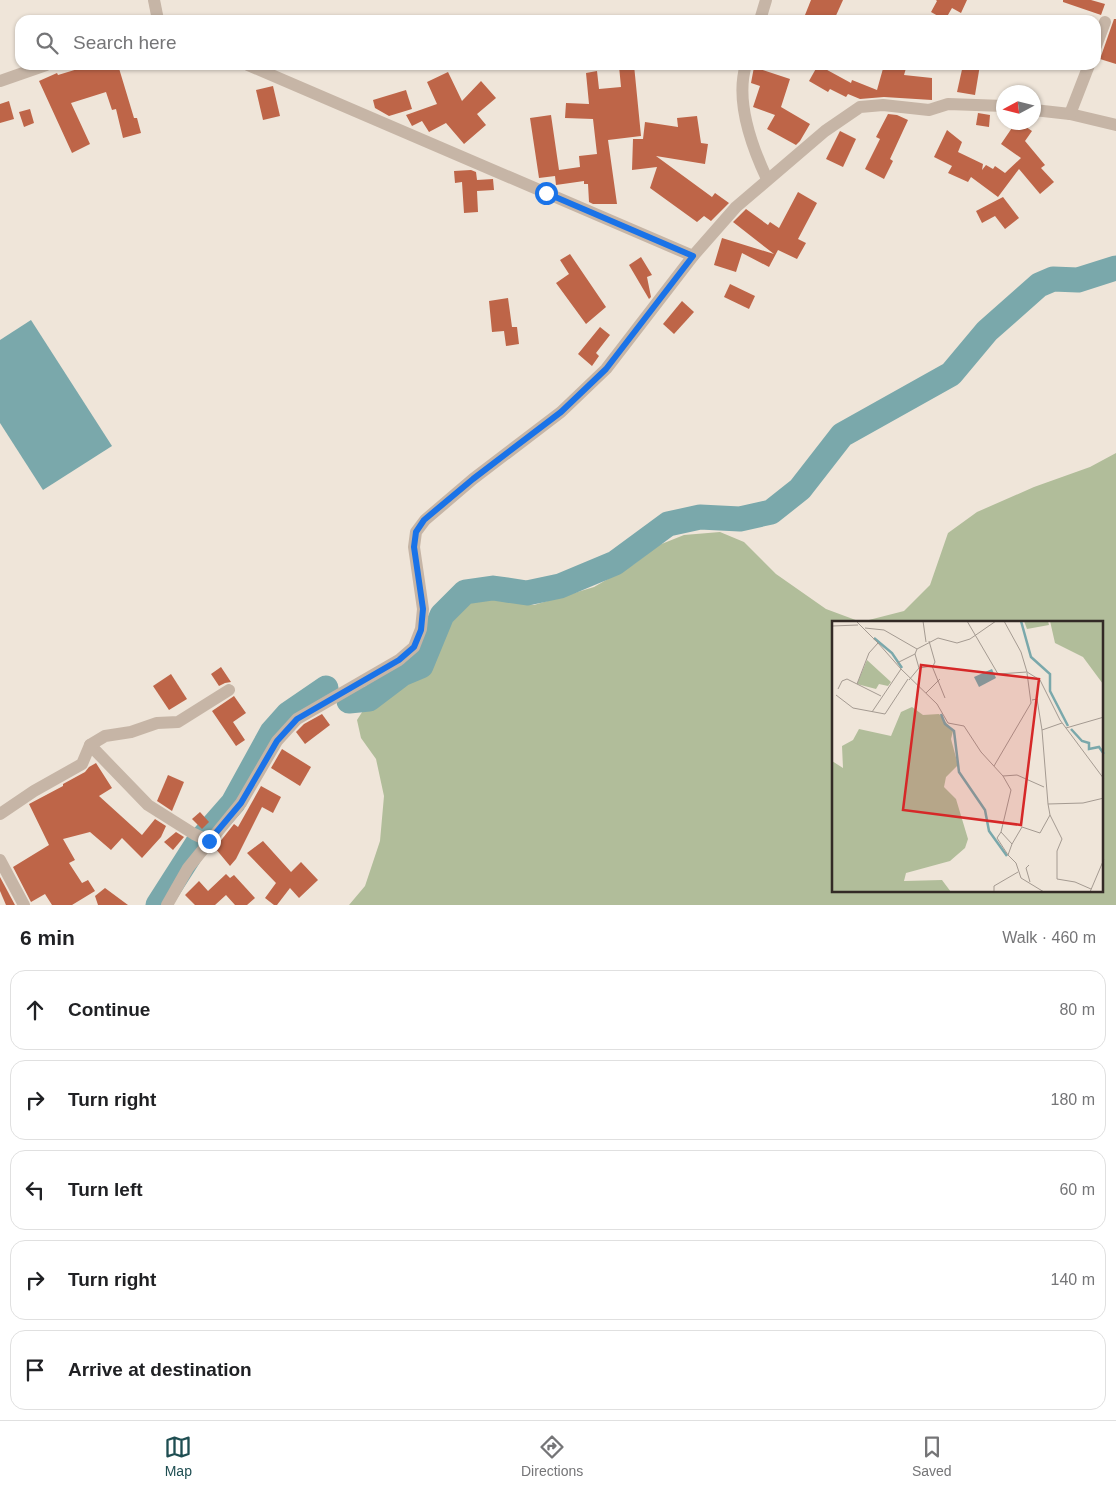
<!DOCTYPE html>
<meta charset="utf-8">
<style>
body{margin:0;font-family:Helvetica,sans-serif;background:#f2f2f2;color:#202124}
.compass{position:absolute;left:996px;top:85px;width:45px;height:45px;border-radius:50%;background:#fff;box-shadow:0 1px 4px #0004;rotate:263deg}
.stop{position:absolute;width:15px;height:15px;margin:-11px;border:4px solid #1a73e8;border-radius:50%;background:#fff}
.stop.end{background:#1a73e8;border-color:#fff;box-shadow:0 1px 5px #0008}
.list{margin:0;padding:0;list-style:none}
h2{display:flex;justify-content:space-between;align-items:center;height:65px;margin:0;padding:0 20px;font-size:21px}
h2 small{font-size:16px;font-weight:400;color:#757577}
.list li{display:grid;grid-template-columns:32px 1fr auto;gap:15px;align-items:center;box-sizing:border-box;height:80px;margin:0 10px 10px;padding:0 10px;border:1px solid #e0e0e0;border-radius:15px}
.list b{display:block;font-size:19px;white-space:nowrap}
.list em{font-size:16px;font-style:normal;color:#757577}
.icon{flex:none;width:28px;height:28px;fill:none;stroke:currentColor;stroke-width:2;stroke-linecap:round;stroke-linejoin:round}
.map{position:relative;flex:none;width:1116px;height:905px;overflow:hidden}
.search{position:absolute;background:#fff;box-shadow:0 1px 4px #0004;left:15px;right:15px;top:15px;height:55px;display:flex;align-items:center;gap:12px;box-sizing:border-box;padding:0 18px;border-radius:15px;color:#757577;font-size:19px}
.sheet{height:515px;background:#fff}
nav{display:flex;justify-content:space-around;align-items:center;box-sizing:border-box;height:70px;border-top:1px solid #e0e0e0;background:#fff;font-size:14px;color:#757577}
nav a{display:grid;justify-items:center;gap:2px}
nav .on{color:#1f4e52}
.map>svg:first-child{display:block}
</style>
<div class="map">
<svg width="1116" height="905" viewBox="0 0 1116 905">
<rect width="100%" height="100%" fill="#efe5d9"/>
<!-- green -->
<path fill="#b1bd9a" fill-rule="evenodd" d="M1116,453V905H349L365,886L380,841L384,796L376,759L361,738L357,720L366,706L391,692L406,682L425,673L452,619L467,600L492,598L534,605L594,587L634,564L659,545L684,535L720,532L744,542L776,574L826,609L861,622L904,611L930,585L948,533L977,512L1034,487L1090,467ZM834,622H1102V891H834Z"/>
<!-- water -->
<path fill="#7aa8ab" d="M31,320L112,446L43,490L0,423V340Z"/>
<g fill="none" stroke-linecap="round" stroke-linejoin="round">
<!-- river -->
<g stroke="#7aa8ab" stroke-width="25">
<path d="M349,701L369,699L402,674L421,666L442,615L465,592L493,588L527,593L560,586L615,563L668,524L700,517L740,519L771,512L800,489L842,435L951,374L987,331L1039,285L1053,279L1078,280L1116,268"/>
<path d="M158,905L197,844L233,803L272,732L288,714L326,688"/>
</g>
</g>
<!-- building -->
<g fill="#be6548">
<path d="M811,0H843L834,20H803Z"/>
<path d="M936,0H967L961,13L952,8L945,20L931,12L937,1Z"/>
<path d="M1063,0H1091L1105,4L1101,15L1063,2Z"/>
<path d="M1114,19H1116V64L1100,59Z"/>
<path d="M91,65H118L134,118H137L141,133L123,138L116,109L112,110L106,92L71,103L90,144L72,153L39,81L57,73L58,75Z"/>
<path d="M634,65L641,136L608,140L617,204H593L589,202L588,184H584V181L556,185L555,176L539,178L530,118L551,115L559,170L580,167L579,156L597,154L593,119L565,118L566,103L589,104L586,73L597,71L599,89L621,87L619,66Z"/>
<path d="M818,65L851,83L852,80L877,90L884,65H907L904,75L932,78V100L884,97L860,99L848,94L846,97L830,89L828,92L809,81Z"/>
<path d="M963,65H980L975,95L957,92Z"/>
<path d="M754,67L790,79L781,107L810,124L800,141L796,145L767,129L775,115L753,107L760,86L751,83Z"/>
<path d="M448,72L462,101L481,81L496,98L477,114L486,125L464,144L446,123L429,132L422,121L412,126L406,115L437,104L427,82Z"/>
<path d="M273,86L280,116L263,120L256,90Z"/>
<path d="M406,90L412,109L389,116L375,108L373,100Z"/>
<path d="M9,101L14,119L0,123V104Z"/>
<path d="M30,109L34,123L24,127L19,112Z"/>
<path d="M978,113L990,115L989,127L976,125Z"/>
<path d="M888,114L897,115L908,120L890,159L893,161L884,179L865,169L880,139L876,137Z"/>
<path d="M697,116L701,143L708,144L705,164L656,156L712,197L715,193L729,203L711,221L704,216L697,222L650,188L657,167L632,170L633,139H643L645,122L678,127L677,118Z"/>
<path d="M1016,122H1019L1032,131L1025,141L1045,165L1041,168L1054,182L1040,194L1019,169L998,197L971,177L968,182L948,173L952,166L934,157L947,130L962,142L958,152L983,164L982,170L986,165L993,169L995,166L1005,173L1021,158L1001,144Z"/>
<path d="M840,131L856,139L843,167L826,159Z"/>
<path d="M471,170L476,172L477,180L493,179L494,190L477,191L478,212L464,213L462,182L455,183L454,171Z"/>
<path d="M798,192L817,203L798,239L806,243L797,259L778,250L769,267L742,253L736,272L714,265L722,238L774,254L733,222L746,209L768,225L770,222L779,228Z"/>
<path d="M1003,197L1019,218L1005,229L995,216L982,223L976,211Z"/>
<path d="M570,254L606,307L586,324L556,283L569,274L560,260Z"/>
<path d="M641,257L652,275L647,277L651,297L649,299L629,265Z"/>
<path d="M730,284L755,296L749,309L724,297Z"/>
<path d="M508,298L512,327H517L519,344L506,346L504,331L492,332L489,301Z"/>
<path d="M682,301L694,312L674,334L663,324Z"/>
<path d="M600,327L610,335L596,353L599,356L592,366L578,354Z"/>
<path d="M221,667L231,682L225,683L219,686L211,674Z"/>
<path d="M171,674L187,699L169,710L153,686Z"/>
<path d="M234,696L246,713L233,722L245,740L236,746L212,711Z"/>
<path d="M322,714L330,725L305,744L296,732L304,724Z"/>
<path d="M282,749L311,767L300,786L271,768Z"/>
<path d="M96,763L112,788L99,796L142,835L155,819L166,826L161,837L142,858L122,838L111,850L90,832L63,839L75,860L69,863L82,883L88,880L95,891L72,905H52L45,894L31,902L13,867L49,845L29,804L63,786V784L85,772L89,767Z"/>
<path d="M168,775L184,782L172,811L157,801Z"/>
<path d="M261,786L281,797L273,813L262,807L236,859L230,866L215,848L234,824L238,827Z"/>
<path d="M200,812L209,822L202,829L192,819Z"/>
<path d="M176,832L184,837L173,850L164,842Z"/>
<path d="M263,841L291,872L301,862L318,880L299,898L290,888L277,905H274L265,898L276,883L247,853Z"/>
<path d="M226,874L230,878L234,875L255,898L247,905H235L226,895L215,905H195L185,895L199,881L208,891Z"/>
<path d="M0,877L15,905H6L0,891Z"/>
<path d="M105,888L128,905H98L95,896Z"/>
</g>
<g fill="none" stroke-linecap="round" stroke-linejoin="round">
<!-- minor -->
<g stroke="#c6b5a6" stroke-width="12">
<path d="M154,0L158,20"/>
<path d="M760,20L766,0"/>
<path d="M1096,46L1105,22"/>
<path d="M248,65L693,256"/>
<path d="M746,65C735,100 752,147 767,179"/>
<path d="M0,81L46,65"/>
<path d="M1034,110L1070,114L1116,125"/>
<path d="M1070,114L1089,65"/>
<path d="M90,745L148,805L194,834L209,841"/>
<path d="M0,814L34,791L82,764L90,745L105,736L131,732L157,723L178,722L229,690"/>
<path d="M0,860L24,905"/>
<path d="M167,905L188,868L241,803L277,741L297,719L399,660L414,647L421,629L423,609L414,547L416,532L425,520L473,479L561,412L606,369L693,256L736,207L825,131L860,107L883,105L929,110L948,104L1004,106"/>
</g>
</g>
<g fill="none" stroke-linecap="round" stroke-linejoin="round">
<!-- route -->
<path stroke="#1a73e8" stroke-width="6" d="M209,841L241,803L277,741L297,719L399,660L414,647L421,630L423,609L414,547L416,532L424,520L473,479L561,412L606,369L693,256L546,193"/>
</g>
<!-- overview -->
<g transform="translate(832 621)">
<rect width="271" height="271" fill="#efe5d9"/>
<path d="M192,0H216L217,4L195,8ZM218,0H271V63L251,36L223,22ZM35,39L59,61L56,65L47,63L44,68L25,63ZM80,86L91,94L107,93L121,110L119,118L126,144L114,156L112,166L124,178L136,218L133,227L118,240L74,252L72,260L110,259L119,271H0V140L11,147L10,125L21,119L27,108L59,115L69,91Z" fill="#b1bd9a"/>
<path d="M160,48L164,57L147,66L142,56Z" fill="#7aa8ab"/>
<path fill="none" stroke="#7aa8ab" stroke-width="2.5" d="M189,0L199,36L218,53V70L236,105M42,17L60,32L70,47M109,93L113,103L122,110L127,151L153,189L157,210L175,235M239,108L250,120L257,122V128L267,126L272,133"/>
<path fill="none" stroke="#a49a91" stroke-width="1" d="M24,0L46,22L37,32L25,63M91,0L94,21M135,0L166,53L195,51M172,0L189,31L195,51L208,59L228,99L272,158M0,5L26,4M33,7L52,9L85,28L106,17L125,22L138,18L164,0M97,20L103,41L101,45M85,28L83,33L87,47L100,45L113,77M65,42L83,33M69,48L105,83L116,102L132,105L149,131L171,155L179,169L169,211L180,223L176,234L184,242L189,257L212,271M77,59L87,47M6,68L10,60L15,58L49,75M94,72L108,58M4,74L21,87L53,93L76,58M200,79L205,78L210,109L216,183L251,182L272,177M40,91L69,48L46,22M234,107L272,96M210,109L230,102M162,145L199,82L195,52M171,155L185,154L212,166M218,194L230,218L225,230V258L243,261L259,268M169,211L165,217L176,234M180,223L190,206L208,212L218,194L216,183M197,244L194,247L198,261M162,271V265L186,251M258,271L272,238"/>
<path fill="#d62828" fill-opacity="0.15" stroke="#d62828" stroke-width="2.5" d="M89,44L207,58L189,204L71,189Z"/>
<rect width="271" height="271" fill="none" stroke="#332a26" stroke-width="2.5"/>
</g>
</svg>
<svg class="compass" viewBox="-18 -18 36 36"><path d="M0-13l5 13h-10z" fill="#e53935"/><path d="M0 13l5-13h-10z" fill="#757577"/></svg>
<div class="stop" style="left:546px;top:193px"></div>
<div class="stop end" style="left:209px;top:841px"></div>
<div class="search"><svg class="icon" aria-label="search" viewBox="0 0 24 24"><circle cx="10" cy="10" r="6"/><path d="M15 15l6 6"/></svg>Search here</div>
</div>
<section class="sheet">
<h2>6 min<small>Walk · 460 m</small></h2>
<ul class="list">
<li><svg class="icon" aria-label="ahead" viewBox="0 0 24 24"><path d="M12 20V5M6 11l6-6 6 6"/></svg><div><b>Continue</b></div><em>80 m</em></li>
<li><svg class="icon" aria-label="right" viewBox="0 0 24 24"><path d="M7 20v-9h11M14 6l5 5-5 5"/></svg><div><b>Turn right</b></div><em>180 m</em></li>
<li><svg class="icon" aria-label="left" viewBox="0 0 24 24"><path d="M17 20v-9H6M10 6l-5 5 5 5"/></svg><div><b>Turn left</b></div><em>60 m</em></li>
<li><svg class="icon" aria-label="right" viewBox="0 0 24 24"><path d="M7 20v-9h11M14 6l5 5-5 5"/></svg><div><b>Turn right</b></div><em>140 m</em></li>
<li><svg class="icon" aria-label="arrive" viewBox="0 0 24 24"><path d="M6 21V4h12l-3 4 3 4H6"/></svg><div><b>Arrive at destination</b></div></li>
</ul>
</section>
<nav>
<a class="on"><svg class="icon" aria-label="map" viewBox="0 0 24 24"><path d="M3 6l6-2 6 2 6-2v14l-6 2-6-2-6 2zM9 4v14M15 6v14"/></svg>Map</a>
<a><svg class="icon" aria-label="directions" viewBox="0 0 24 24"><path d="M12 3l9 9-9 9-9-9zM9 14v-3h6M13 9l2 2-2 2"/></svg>Directions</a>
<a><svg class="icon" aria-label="saved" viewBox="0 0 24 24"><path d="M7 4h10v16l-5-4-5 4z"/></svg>Saved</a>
</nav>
